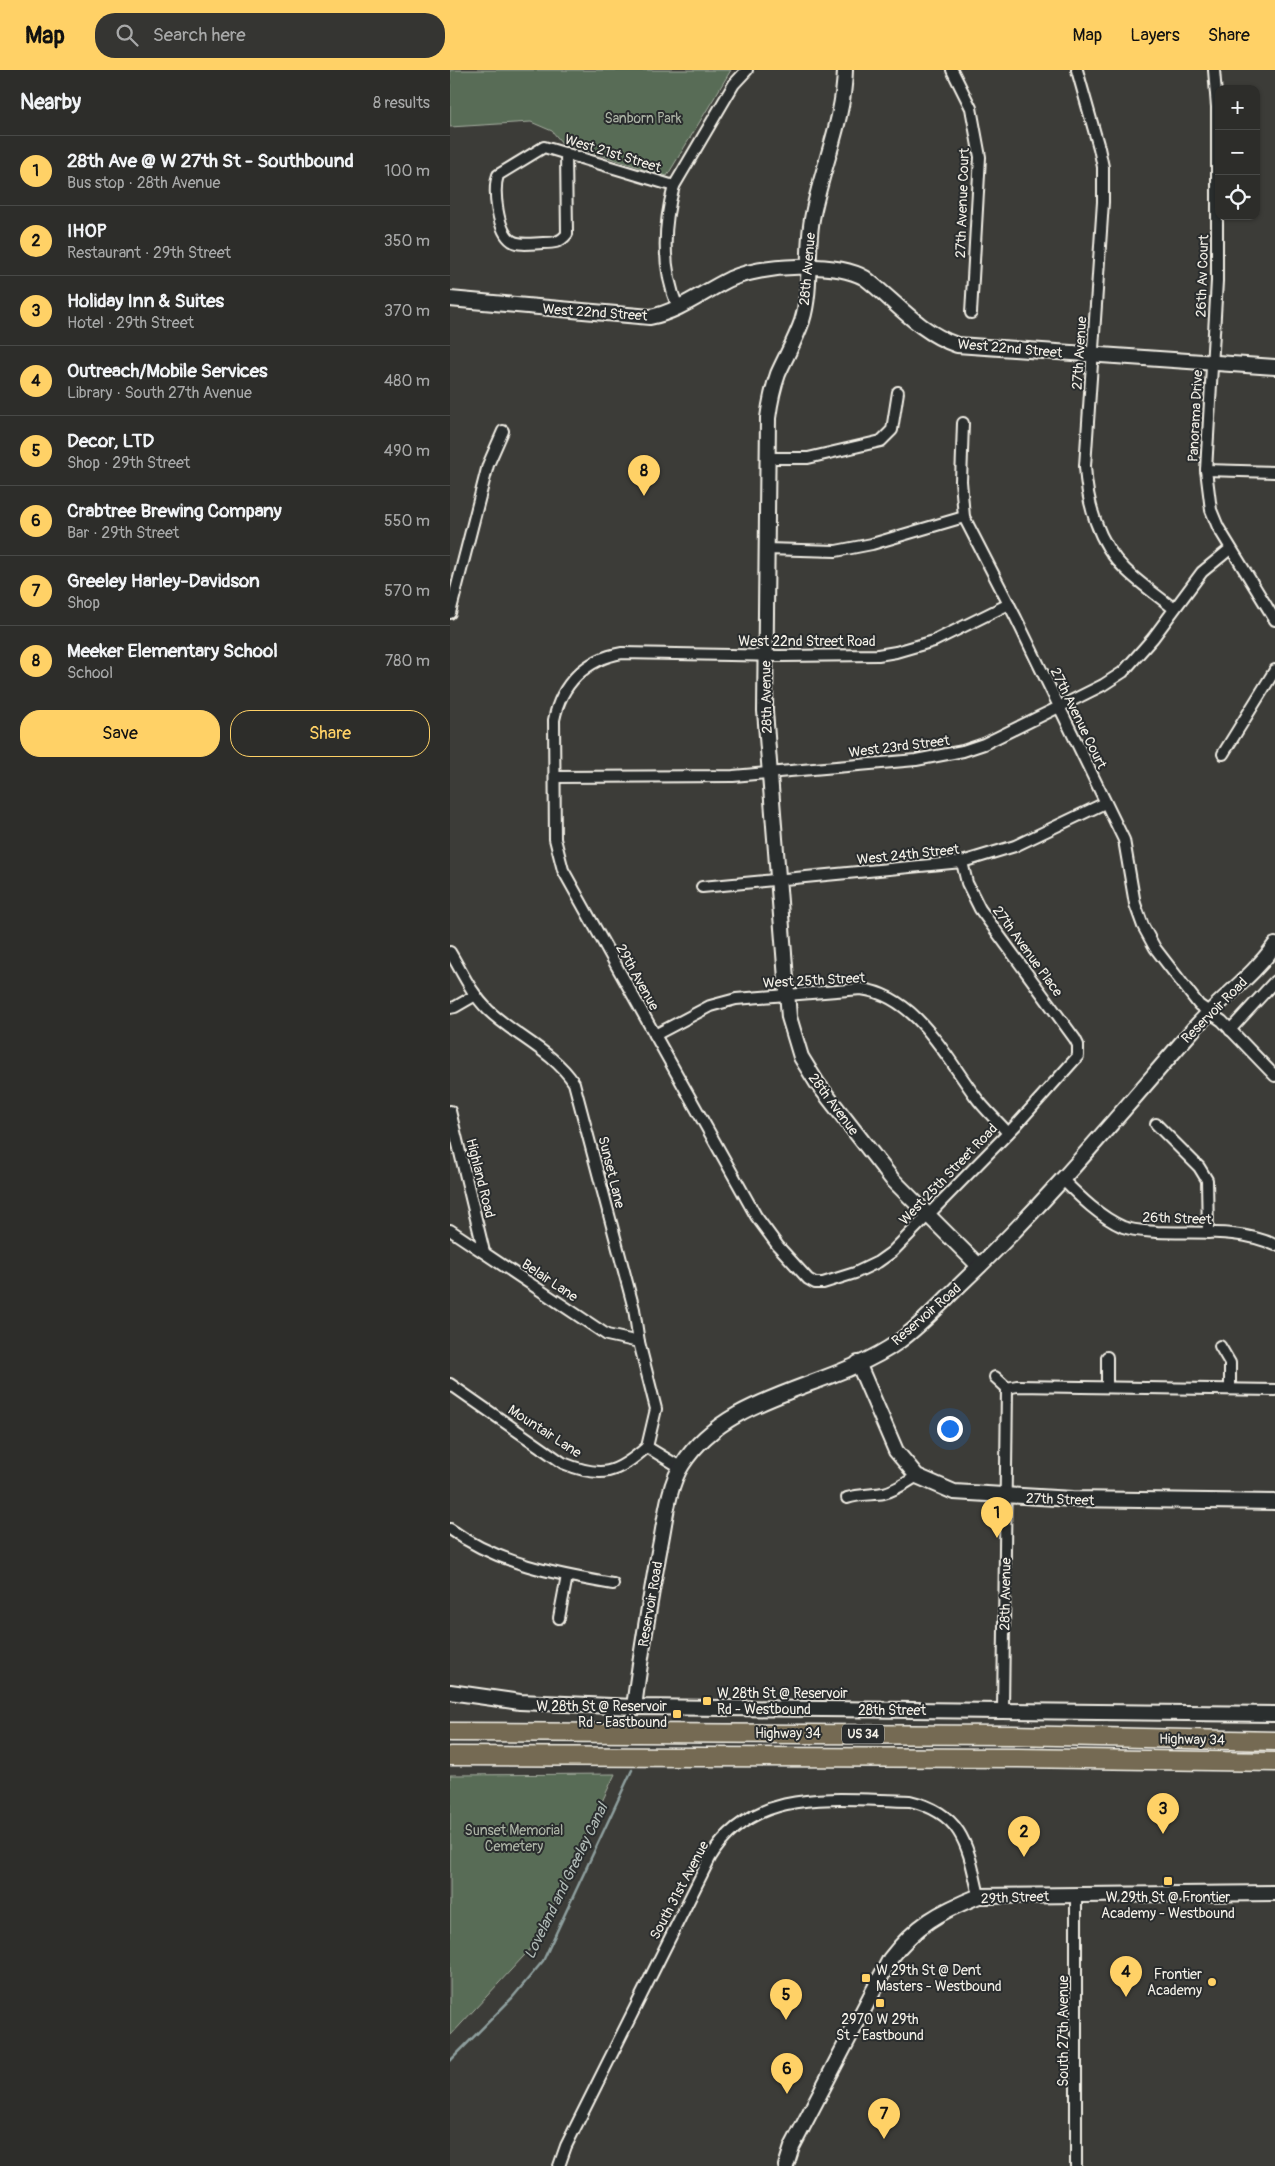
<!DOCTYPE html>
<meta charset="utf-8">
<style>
body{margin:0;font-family:Pangolin,sans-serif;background:#353532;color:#f1f3f6}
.controls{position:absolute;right:15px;top:15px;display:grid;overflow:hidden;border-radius:10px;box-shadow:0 1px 4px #0004}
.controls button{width:45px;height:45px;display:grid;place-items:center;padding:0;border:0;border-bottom:1px solid #484947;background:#2d2d2a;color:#f1f3f6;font:25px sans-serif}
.you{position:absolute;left:499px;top:1358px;width:18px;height:18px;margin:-12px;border:4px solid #fff;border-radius:50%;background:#1a73e8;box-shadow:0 0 0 8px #1a73e833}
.badge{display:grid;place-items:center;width:32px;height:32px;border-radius:50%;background:#ffd166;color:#111;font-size:16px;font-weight:700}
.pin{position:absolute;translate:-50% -41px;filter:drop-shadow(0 1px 2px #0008)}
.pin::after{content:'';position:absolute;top:26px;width:18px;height:15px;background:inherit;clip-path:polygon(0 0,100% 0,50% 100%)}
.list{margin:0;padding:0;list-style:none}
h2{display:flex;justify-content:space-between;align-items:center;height:65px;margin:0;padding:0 20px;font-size:21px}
h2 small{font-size:16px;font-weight:400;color:#a7a8a8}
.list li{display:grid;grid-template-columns:32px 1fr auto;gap:15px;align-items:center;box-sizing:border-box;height:70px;padding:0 20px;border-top:1px solid #484947}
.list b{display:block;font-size:19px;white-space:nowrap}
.list p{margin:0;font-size:16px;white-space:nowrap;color:#a7a8a8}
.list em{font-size:16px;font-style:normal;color:#a7a8a8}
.actions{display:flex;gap:10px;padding:15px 20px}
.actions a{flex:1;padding:11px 0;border:1px solid #ffd166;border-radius:20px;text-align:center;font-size:18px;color:#ffd166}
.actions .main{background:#ffd166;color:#111}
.icon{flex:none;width:28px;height:28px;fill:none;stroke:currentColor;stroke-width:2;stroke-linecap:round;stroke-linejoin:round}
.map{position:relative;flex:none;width:825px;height:2096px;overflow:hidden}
header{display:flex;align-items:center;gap:30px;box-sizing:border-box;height:70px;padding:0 25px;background:#ffd166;color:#111}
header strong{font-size:24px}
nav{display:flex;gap:28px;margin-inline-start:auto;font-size:18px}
.search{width:350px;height:45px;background:#353532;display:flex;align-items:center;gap:12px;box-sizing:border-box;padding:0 18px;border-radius:20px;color:#a7a8a8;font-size:19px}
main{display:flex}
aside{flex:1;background:#2d2d2a}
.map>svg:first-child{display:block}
</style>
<header>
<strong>Map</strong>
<div class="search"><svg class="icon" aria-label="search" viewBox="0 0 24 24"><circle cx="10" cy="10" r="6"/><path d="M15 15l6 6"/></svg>Search here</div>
<nav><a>Map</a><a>Layers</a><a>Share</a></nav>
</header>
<main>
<aside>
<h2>Nearby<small>8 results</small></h2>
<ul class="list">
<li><span class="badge">1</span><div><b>28th Ave @ W 27th St - Southbound</b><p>Bus stop · 28th Avenue</p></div><em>100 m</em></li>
<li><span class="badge">2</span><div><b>IHOP</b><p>Restaurant · 29th Street</p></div><em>350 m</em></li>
<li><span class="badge">3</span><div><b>Holiday Inn &amp; Suites</b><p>Hotel · 29th Street</p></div><em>370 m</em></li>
<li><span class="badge">4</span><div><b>Outreach/Mobile Services</b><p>Library · South 27th Avenue</p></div><em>480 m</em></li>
<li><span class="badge">5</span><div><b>Decor, LTD</b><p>Shop · 29th Street</p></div><em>490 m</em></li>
<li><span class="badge">6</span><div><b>Crabtree Brewing Company</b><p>Bar · 29th Street</p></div><em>550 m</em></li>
<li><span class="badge">7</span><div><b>Greeley Harley-Davidson</b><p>Shop</p></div><em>570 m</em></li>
<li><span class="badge">8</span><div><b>Meeker Elementary School</b><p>School</p></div><em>780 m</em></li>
</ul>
<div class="actions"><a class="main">Save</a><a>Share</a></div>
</aside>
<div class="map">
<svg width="825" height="2096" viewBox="0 0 825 2096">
<rect width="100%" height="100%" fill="#3c3c38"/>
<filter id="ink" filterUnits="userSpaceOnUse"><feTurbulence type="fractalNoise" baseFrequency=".02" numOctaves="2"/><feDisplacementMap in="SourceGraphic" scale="10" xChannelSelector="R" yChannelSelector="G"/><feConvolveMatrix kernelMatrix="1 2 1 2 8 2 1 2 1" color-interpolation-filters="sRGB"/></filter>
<g filter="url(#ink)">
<!-- green -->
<g fill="#586c57" stroke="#a6aea0">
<path d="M0,0H281L217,106L112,73L102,61L81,52L0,57Z"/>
<path d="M165,1704L85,1874L0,1966V1705Z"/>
</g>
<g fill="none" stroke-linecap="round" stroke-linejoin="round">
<!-- stream -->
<path stroke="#8e9f9e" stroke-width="2.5" d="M0,1991L62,1928L93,1891L182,1700"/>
<defs>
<g id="street">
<path d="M502,0L521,38L530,87L521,243"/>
<path d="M627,0L649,78L653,97V132L635,396C637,433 648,473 675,499C689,513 707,525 723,538"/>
<path d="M764,0L767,37V211L756,400L761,440L768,457L825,550"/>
<path d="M116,83L117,164C110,173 103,173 93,173C84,173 70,176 62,171C47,161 43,120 48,105L94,77L224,116"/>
<path d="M228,238C212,199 213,156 224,116L284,14L297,0"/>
<path d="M513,353L511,411L514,447L566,548L674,770L685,834L693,856L705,878L749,935L772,951L825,1006"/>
<path d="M317,388H358L431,371L442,360L448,322"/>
<path d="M756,400L825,402"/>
<path d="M316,479L386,481L422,474L514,447"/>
<path d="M0,543L38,395L53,361"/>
<path d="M773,684L825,600"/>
<path d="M105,707L283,706L466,690L513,681L534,674L609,637L653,615L673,602L703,568L752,502L780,479"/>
<path d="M512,792L517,813L530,839L625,969L628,975V986L567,1054L442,1182L428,1192L405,1203L373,1213H365L358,1209L328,1176L306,1146L113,800L105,769L104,650C111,614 136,589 172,583L329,586L428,585L446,582L484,571L559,534"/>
<path d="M252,817L512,792L565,776L655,733"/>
<path d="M0,882C12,902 21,923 38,940C65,966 103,981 124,1013L184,1239L189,1272L206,1339L197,1377"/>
<path d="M0,938L5,937L24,926"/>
<path d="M780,960L825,911"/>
<path d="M205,965L260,936L286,929L411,919C466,926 494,984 525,1026C534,1039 547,1050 558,1063"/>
<path d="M0,1041L34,1182"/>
<path d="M706,1054L749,1097L757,1110L758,1163"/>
<path d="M613,1110C630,1127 650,1147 673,1157C684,1161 696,1161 707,1162C746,1164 789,1158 825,1175"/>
<path d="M0,1160L157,1265L189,1272"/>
<path d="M770,1276L780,1293V1319"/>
<path d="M657,1287V1317"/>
<path d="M545,1307L557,1318L567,1316L825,1320"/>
<path d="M0,1314L113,1393C152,1409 166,1404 197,1377L230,1397"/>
<path d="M397,1428C409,1424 421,1425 434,1423C446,1420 456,1413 467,1406"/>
<path d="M0,1459C48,1494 106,1504 163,1514"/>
<path d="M109,1548L117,1506"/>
<path d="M553,1640L557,1318"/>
<path d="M626,1825V2096"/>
<path d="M109,2096L116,2076L260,1788C303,1715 388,1730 460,1731C515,1744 518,1779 529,1826"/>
</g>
<g id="secondary">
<path d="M395,0C394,51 371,99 362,149C356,182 362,219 352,251C346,269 336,286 328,304C323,318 320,333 318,348L315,641L339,947L351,987L367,1013L442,1109L529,1196"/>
<path d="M0,229L200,247C230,241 253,222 280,209C311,195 385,191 415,208C446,232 469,262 507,275L825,297"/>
<path d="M408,1293L446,1381L467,1406L504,1422L622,1429L825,1432"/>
<path d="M0,1622L70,1632L184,1637L825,1644"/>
<path d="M184,1637C191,1583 200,1530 210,1476C215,1452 218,1416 232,1395C278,1322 382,1319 448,1272C472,1255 493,1231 514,1211C596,1133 667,1047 741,962C767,931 802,908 825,875"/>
<path d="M336,2096L342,2077L440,1889C466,1855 489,1842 529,1826L825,1823"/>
</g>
<g id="highway">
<path d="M0,1662L562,1665L825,1671"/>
<path d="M0,1686L568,1688L825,1692"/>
</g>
</defs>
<!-- street casing -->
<use href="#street" stroke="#f4f1e8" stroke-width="14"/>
<!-- secondary casing -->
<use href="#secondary" stroke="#f4f1e8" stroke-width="18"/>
<!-- highway casing -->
<use href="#highway" stroke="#f4f1e8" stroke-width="21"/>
<!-- street -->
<use href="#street" stroke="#2a2d2e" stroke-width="10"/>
<!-- secondary -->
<use href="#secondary" stroke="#2a2d2e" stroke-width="14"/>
<!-- highway -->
<use href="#highway" stroke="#746b52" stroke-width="18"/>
</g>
</g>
<!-- markers -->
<g fill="#ffd166" stroke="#2a2d2e" stroke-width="2">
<rect x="252" y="1626" width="10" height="10" rx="2.5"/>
<rect x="222" y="1639" width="10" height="10" rx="2.5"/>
<rect x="713" y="1806" width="10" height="10" rx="2.5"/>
<rect x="411" y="1903" width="10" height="10" rx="2.5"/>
<circle cx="762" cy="1912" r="5"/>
<rect x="425" y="1928" width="10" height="10" rx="2.5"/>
</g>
<g text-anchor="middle" stroke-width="4" stroke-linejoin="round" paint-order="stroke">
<!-- shield labels -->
<rect fill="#2a2d2e" stroke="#b7b6b0" stroke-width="1" x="392" y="1654.5" width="42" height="19" rx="4"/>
<g font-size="12" font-weight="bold" fill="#f4f1e8">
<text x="413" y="1668">US 34</text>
</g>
<!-- park labels -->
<g font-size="14" fill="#aeb5a7" stroke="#2a2d2e">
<text x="193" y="53">Sanborn Park</text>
<text x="64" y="1765">Sunset Memorial<tspan x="64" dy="16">Cemetery</tspan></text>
</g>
<!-- street labels -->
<g font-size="14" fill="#f4f1e8" stroke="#2a2d2e">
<text transform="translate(163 83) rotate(17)" y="5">West 21st Street</text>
<text transform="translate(512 133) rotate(-88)" y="5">27th Avenue Court</text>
<text transform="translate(357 199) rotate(-85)" y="5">28th Avenue</text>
<text transform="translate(752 206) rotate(-88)" y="5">26th Av Court</text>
<text transform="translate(145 242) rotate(4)" y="5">West 22nd Street</text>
<text transform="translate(560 278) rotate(5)" y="5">West 22nd Street</text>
<text transform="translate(629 283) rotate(-86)" y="5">27th Avenue</text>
<text transform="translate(745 346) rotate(-87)" y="5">Panorama Drive</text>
<text x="357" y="576">West 22nd Street Road</text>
<text transform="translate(316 627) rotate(-91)" y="5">28th Avenue</text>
<text transform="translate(629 648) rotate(64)" y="5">27th Avenue Court</text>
<text transform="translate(449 676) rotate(-7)" y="5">West 23rd Street</text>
<text transform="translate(458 784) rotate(-6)" y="5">West 24th Street</text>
<text transform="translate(578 881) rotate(54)" y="5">27th Avenue Place</text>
<text transform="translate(188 907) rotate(61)" y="5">29th Avenue</text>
<text transform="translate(364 910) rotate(-3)" y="5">West 25th Street</text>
<text transform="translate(764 940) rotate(-45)" y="5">Reservoir Road</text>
<text transform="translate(384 1034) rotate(53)" y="5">28th Avenue</text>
<text transform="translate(162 1102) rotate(76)" y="5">Sunset Lane</text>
<text transform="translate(498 1104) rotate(-46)" y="5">West 25th Street Road</text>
<text transform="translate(31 1108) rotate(76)" y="5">Highland Road</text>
<text transform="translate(727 1148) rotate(2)" y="5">26th Street</text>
<text transform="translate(100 1210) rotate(34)" y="5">Belair Lane</text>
<text transform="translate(476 1244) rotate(-41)" y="5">Reservoir Road</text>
<text transform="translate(95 1361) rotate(33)" y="5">Mountair Lane</text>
<text transform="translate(610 1429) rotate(2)" y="5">27th Street</text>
<text transform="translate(555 1524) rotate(-89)" y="5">28th Avenue</text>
<text transform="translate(200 1534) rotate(-80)" y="5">Reservoir Road</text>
<text x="442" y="1645">28th Street</text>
<text x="338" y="1668">Highway 34</text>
<text transform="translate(742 1669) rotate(1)" y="5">Highway 34</text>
<text transform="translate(229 1820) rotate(-62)" y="5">South 31st Avenue</text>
<text transform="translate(565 1827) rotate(-2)" y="5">29th Street</text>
<text transform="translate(613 1961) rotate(-90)" y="5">South 27th Avenue</text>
</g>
<!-- poi labels -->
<g font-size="14" fill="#f4f1e8" stroke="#2a2d2e" text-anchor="start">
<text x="267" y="1628">W 28th St @ Reservoir<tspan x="267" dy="16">Rd - Westbound</tspan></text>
<text x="217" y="1641" text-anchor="end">W 28th St @ Reservoir<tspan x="217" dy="16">Rd - Eastbound</tspan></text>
<text x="718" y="1832" text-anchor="middle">W 29th St @ Frontier<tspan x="718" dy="16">Academy - Westbound</tspan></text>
<text x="426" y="1905">W 29th St @ Dent<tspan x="426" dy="16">Masters - Westbound</tspan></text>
<text x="752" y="1909" text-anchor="end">Frontier<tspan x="752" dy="16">Academy</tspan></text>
<text x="430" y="1954" text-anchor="middle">2970 W 29th<tspan x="430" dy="16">St - Eastbound</tspan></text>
</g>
<!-- water labels -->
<g font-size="15" font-style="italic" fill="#b0bab6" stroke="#2a2d2e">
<text transform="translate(116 1811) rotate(-64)" y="5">Loveland and Greeley Canal</text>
</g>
</g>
</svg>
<div class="controls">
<button>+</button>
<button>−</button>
<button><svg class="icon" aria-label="locate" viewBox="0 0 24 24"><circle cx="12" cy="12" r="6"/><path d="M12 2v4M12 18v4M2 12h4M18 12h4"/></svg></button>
</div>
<div class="you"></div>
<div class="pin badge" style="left:547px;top:1468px">1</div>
<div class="pin badge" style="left:574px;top:1787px">2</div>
<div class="pin badge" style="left:713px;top:1764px">3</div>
<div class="pin badge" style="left:676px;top:1927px">4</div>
<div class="pin badge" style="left:336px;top:1950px">5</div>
<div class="pin badge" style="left:337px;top:2024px">6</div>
<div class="pin badge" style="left:434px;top:2069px">7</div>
<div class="pin badge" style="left:194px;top:426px">8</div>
</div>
</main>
